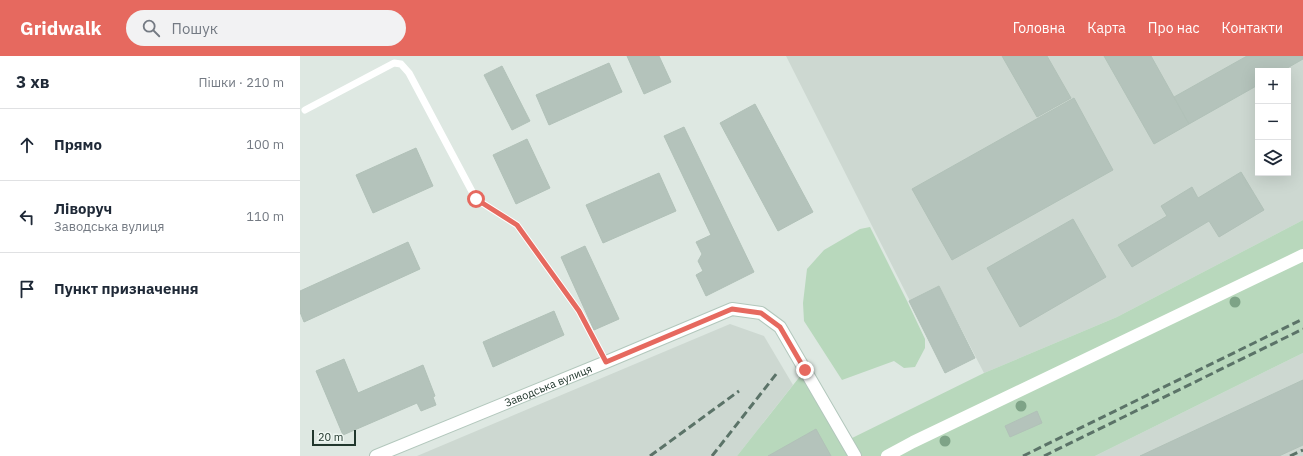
<!DOCTYPE html>
<html lang="uk">
<meta charset="utf-8">
<style>
body{margin:0;font-family:"IBM Plex Sans",sans-serif;background:#f2f2f3;color:#1f2937}
.controls{position:absolute;right:12px;top:12px;display:grid;overflow:hidden;border-radius:0px;box-shadow:0 4px 16px #0002}
.controls button{width:36px;height:36px;display:grid;place-items:center;padding:0;border:0;border-bottom:1px solid #e0e1e3;background:#fff;color:#1f2937;font:20px sans-serif}
.scale{position:absolute;left:12px;bottom:10px;width:44px;box-sizing:border-box;padding-left:4px;border:2px solid #21372d;border-top:0;font-size:11px;line-height:14px;white-space:nowrap;color:#21372d;-webkit-text-stroke:3px #eef6f1;paint-order:stroke}
.stop{position:absolute;width:12px;height:12px;margin:-9px;border:3px solid #e6695f;border-radius:50%;background:#fff}
.stop.end{background:#e6695f;border-color:#fff;box-shadow:0 1px 4px #0008}
.list{margin:0;padding:0;list-style:none}
h2{display:flex;justify-content:space-between;align-items:center;height:52px;margin:0;padding:0 16px;font-size:17px}
h2 small{font-size:13px;font-weight:400;color:#747a83}
.list li{display:grid;grid-template-columns:26px 1fr auto;gap:12px;align-items:center;box-sizing:border-box;height:72px;padding:0 16px;border-top:1px solid #e0e1e3}
.list b{display:block;font-size:15px;white-space:nowrap}
.list p{margin:0;font-size:13px;white-space:nowrap;color:#747a83}
.list em{font-size:13px;font-style:normal;color:#747a83}
.icon{flex:none;width:22px;height:22px;fill:none;stroke:currentColor;stroke-width:2;stroke-linecap:round;stroke-linejoin:round}
.map{position:relative;flex:none;width:1003px;height:400px;overflow:hidden}
header{display:flex;align-items:center;gap:24px;box-sizing:border-box;height:56px;padding:0 20px;background:#e6695f;color:#fff}
header strong{font-size:19px}
nav{display:flex;gap:22px;margin-inline-start:auto;font-size:14px}
.search{width:280px;height:36px;background:#f2f2f3;display:flex;align-items:center;gap:10px;box-sizing:border-box;padding:0 14px;border-radius:22px;color:#747a83;font-size:15px}
main{display:flex}
aside{flex:1;background:#fff}
.map>svg:first-child{display:block}
</style>
<header>
<strong>Gridwalk</strong>
<div class="search"><svg class="icon" aria-label="search" viewBox="0 0 24 24"><circle cx="10" cy="10" r="6"/><path d="M15 15l6 6"/></svg>Пошук</div>
<nav><a>Головна</a><a>Карта</a><a>Про нас</a><a>Контакти</a></nav>
</header>
<main>
<aside>
<h2>3 хв<small>Пішки · 210 m</small></h2>
<ul class="list">
<li><svg class="icon" aria-label="ahead" viewBox="0 0 24 24"><path d="M12 20V5M6 11l6-6 6 6"/></svg><div><b>Прямо</b></div><em>100 m</em></li>
<li><svg class="icon" aria-label="left" viewBox="0 0 24 24"><path d="M17 20v-9H6M10 6l-5 5 5 5"/></svg><div><b>Ліворуч</b><p>Заводська вулиця</p></div><em>110 m</em></li>
<li><svg class="icon" aria-label="arrive" viewBox="0 0 24 24"><path d="M6 21V4h12l-3 4 3 4H6"/></svg><div><b>Пункт призначення</b></div></li>
</ul>
</aside>
<div class="map">
<svg width="1003" height="400" viewBox="0 0 1003 400">
<rect width="100%" height="100%" fill="#dee8e2"/>
<!-- built -->
<g fill="#cdd8d1" fill-rule="evenodd">
<path d="M486,0H1003V164L817,261L684,317L639,230L610,245ZM958,15H988V117H958Z"/>
<path d="M430,268L464,280L493,329L437,400H117Z"/>
<path d="M1003,297V400H795Z"/>
</g>
<!-- green -->
<g fill="#b8d8bc">
<path d="M1003,164V297L795,400H437L505,314L546,385L684,317L817,261Z"/>
<path d="M570,171L607,245L625,283V292L615,311L604,312L594,305L542,324L504,265L503,247L507,213L524,194L560,173Z"/>
</g>
<!-- building -->
<g fill="#b4c3bb" stroke="#b1c1b8">
<path d="M327,0H359L371,26L344,38Z"/>
<path d="M702,0H747L771,42L737,61Z"/>
<path d="M804,0H851L889,68L854,88Z"/>
<path d="M947,0H1003V3L982,15H958V29L889,68L874,41Z"/>
<path d="M309,7L322,36L249,69L236,39Z"/>
<path d="M202,10L230,65L212,74L184,19Z"/>
<path d="M774,42L813,114L652,204L612,133Z"/>
<path d="M455,48L513,156L478,175L420,67Z"/>
<path d="M384,71L454,216L406,240L396,219L403,215L398,205L402,198L396,186L411,179L364,80Z"/>
<path d="M227,83L250,132L216,148L193,99Z"/>
<path d="M116,92L133,130L73,157L56,119Z"/>
<path d="M941,116L964,154L919,181L909,165L832,211L818,189L867,160L861,150L892,131L898,142Z"/>
<path d="M359,117L376,155L303,187L286,149Z"/>
<path d="M773,163L806,221L720,271L687,212Z"/>
<path d="M108,186L120,213L4,266L0,256V235Z"/>
<path d="M285,190L319,263L294,274L261,201Z"/>
<path d="M639,230L675,302L645,317L609,245Z"/>
<path d="M254,255L264,279L193,311L183,286Z"/>
<path d="M44,303L58,337L123,309L135,340L133,341L136,349L121,355L117,347L43,379L16,315Z"/>
<path d="M1003,324V389L979,400H840Z"/>
<path d="M737,355L742,367L710,381L705,370Z"/>
<path d="M516,373L531,400H468Z"/>
</g>
<g fill="none" stroke-linecap="round" stroke-linejoin="round">
<defs>
<g id="secondary">
<path id="s1" d="M76,400L306,306L432,253L461,257L480,271L555,400"/>
</g>
</defs>
<!-- secondary casing -->
<use href="#secondary" stroke="#b2c7bc" stroke-width="14"/>
<!-- lane -->
<path stroke="#fff" stroke-width="7" d="M5,54L94,7L101,8L109,17L176,143L217,169L279,255L306,306"/>
<!-- street -->
<path stroke="#fff" stroke-width="12" d="M587,400L613,386L1003,199"/>
<!-- secondary -->
<use href="#secondary" stroke="#fff" stroke-width="12"/>
<!-- rail -->
<g stroke="#5b7368" stroke-width="3" stroke-dasharray="8 4" stroke-linecap="butt">
<path d="M350,400L439,335"/>
<path d="M412,400L477,317"/>
<path d="M723,400L1003,263"/>
<path d="M744,400L1003,273"/>
<path d="M990,400L1003,394"/>
</g>
</g>
<!-- trees -->
<g fill="#7ea387">
<circle cx="935" cy="246" r="5.5"/>
<circle cx="721" cy="350" r="5.5"/>
<circle cx="645" cy="385" r="5.5"/>
</g>
<g fill="none" stroke-linecap="round" stroke-linejoin="round">
<!-- route -->
<path stroke="#e6695f" stroke-width="5" d="M176,143L217,169L279,255L306,306L432,253L461,257L480,271L505,314"/>
</g>
<g text-anchor="middle" stroke-width="3" stroke-linejoin="round" paint-order="stroke">
<!-- street labels -->
<g font-size="11" fill="#21372d" stroke="#eef6f1">
<text dy="4" stroke="none"><textPath href="#s1" startOffset="186">Заводська вулиця</textPath></text>
</g>
</g>
</svg>
<div class="controls">
<button>+</button>
<button>−</button>
<button><svg class="icon" aria-label="layers" viewBox="0 0 24 24"><path d="M12 4l9 5-9 5-9-5zM3 14l9 5 9-5"/></svg></button>
</div>
<div class="scale">20 m</div>
<div class="stop" style="left:176px;top:143px"></div>
<div class="stop end" style="left:505px;top:314px"></div>
</div>
</main>
